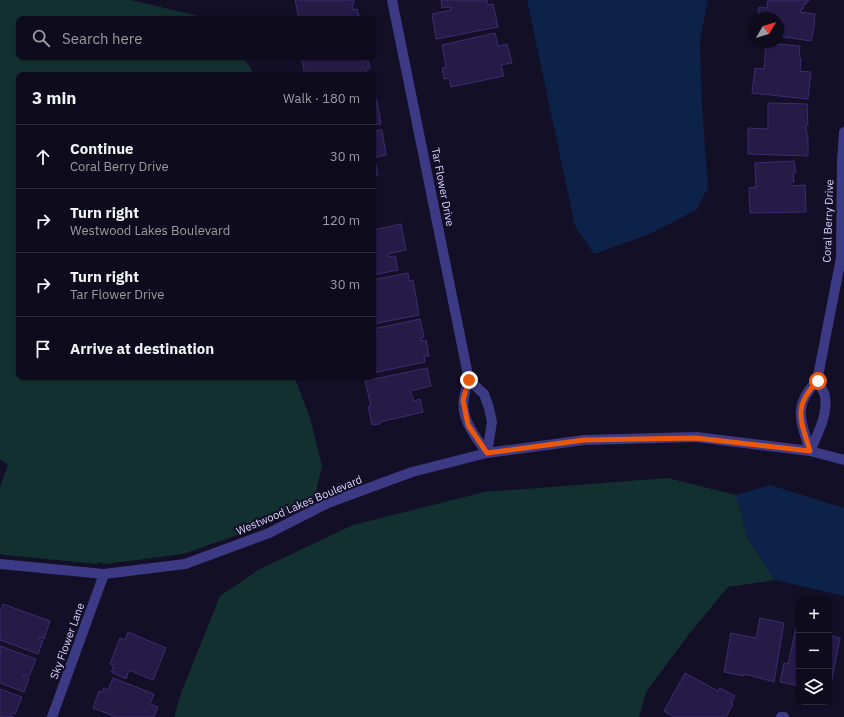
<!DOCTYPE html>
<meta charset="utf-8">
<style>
body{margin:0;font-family:"IBM Plex Sans",sans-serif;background:#171425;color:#f1f3f6}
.controls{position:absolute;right:12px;bottom:12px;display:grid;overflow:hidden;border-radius:8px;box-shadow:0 1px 3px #0004}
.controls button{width:36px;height:36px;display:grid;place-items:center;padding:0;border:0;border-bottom:1px solid #2e2b3b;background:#0e0b1c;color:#f1f3f6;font:20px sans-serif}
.compass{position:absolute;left:748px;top:12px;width:36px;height:36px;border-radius:50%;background:#0e0b1c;box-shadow:0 1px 3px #0004;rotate:52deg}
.stop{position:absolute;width:12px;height:12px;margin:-9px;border:3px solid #ea580c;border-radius:50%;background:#fff}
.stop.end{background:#ea580c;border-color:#fff;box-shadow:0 1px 4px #0008}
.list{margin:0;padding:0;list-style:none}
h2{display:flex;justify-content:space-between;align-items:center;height:52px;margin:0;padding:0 16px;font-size:17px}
h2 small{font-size:13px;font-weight:400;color:#9b9ba3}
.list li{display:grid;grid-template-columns:26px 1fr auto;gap:12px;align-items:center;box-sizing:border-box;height:64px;padding:0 16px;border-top:1px solid #2e2b3b}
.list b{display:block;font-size:15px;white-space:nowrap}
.list p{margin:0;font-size:13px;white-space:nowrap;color:#9b9ba3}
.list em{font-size:13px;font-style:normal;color:#9b9ba3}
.icon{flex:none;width:22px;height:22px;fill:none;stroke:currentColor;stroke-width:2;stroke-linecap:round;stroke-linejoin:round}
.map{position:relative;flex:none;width:844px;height:717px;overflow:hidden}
.search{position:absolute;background:#0e0b1c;box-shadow:0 1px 3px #0004;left:16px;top:16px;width:360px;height:44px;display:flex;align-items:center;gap:10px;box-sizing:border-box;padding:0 14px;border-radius:8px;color:#9b9ba3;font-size:15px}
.panel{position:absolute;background:#0e0b1c;box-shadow:0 1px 3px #0004;left:16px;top:72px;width:360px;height:308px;border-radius:8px}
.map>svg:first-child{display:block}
</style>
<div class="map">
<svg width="844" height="717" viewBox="0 0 844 717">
<rect width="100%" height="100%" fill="#130f26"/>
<!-- green -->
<g fill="#12302f">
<path d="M0,0H131L211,19H19V57H243L255,75H19V377H296V381L311,421L322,466L314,500L266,525L183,554L106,564L98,562V564L5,555L0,554V487L8,465L0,459Z"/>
<path d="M668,478L736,495L748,539L775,580L728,587L689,634L646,692L639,717H174L181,693L220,596L260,569L353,525L484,492Z"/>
</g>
<!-- water -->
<g fill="#0c2248">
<path d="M527,0H708L700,40L702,106L708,188L696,210L650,234L594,254L575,226Z"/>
<path d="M770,485L844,508V596L775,580L748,539L736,495Z"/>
</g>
<!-- building -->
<g fill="#241b47" stroke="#3b2d73">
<path d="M295,0H354V3H352L353,10L357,9L360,19H299Z"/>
<path d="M441,0H487L488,5L493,4L498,27L436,39L432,14L451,10L450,7L442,8Z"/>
<path d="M768,0H809L806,4H804L803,9H801L800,12L815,14L814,23H815L811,41L778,36V18H758L759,7L767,8Z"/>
<path d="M495,33L498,46L507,44L512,63L501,65L504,76L451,87L449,78L444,79L442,68L446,67L442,45Z"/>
<path d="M766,43L800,46L799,57L801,58L800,71L811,72L808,99L752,93L755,68L764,69Z"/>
<path d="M301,57H367L370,68L366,69L367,75H305Z"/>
<path d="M373,91L377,102L381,124L373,125Z"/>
<path d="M768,103L807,104L808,125H806V131H807V137H808V156L748,154V128L768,129Z"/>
<path d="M382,130L386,155L373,158V131Z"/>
<path d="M375,161L378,175L373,176V162Z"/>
<path d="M794,161L796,173H793L794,182H790V186L805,185L806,212L750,213L749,188L756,187L755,163Z"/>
<path d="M401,224L406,250L388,254V257L395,256L398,270L373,275V230Z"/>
<path d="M408,273L409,281L413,280L419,315L373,324V280Z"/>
<path d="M420,319L424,337L421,338L422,341L426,340L429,356H424L425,362L373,373V329Z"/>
<path d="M427,368L431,386L410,391L414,401L420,399L423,412L380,422V424L372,425L368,406H371L365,381Z"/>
<path d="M3,604L50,621L44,639L39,637L38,639L43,641L38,654L0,640V611Z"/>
<path d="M760,618L784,623L774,682L745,674L744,676L724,672L731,633L756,638Z"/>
<path d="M796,628L799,629V686L780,682L784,663L788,664Z"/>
<path d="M128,632L166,648L153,680L129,670L126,679L111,672L114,665L110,664L120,638L125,640Z"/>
<path d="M829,635L840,638L830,689L829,688Z"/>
<path d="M0,646L36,659L29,677L24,675L23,677L29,679L24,692L0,683Z"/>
<path d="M685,673L718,691L720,688L735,696L731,703L733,704L726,717H674L664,711Z"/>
<path d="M113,678L154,694L150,704L158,707L154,717H116L93,708L99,691L102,692L104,688L108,690Z"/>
<path d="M0,689L22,697L15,714L12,713L10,716L14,717H0Z"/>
</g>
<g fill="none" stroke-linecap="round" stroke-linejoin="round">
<!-- street -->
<g stroke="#3d3a85" stroke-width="10">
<path d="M392,0L469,380C467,386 465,392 464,398C460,419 476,437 487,453"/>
<path d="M469,380L484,394L489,408L492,422L487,453"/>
<path d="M810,451C801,421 792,406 817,381L841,258L842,161L844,132"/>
<path d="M810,451C818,433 828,415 825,396C824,391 820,386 817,381"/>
<path d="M0,564L104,574L185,564L269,533L328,503L412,472L487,453L584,440L696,437L810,451L844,460"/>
<path d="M52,717L104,574"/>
<path d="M781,717H784"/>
</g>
</g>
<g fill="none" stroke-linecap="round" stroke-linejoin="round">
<!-- route -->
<path stroke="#ea580c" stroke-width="5" d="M469,380L463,400L468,425L487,453L584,440L696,438L810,451C801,421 792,406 818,381"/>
</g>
<g text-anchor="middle" stroke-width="4" stroke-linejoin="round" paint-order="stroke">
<!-- street labels -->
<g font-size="11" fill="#d9d4ff" stroke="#130f26">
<text transform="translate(443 187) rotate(79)" y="4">Tar Flower Drive</text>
<text transform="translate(828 221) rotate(-88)" y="4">Coral Berry Drive</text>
<text transform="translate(299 505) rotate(-23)" y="4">Westwood Lakes Boulevard</text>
<text transform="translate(67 641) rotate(-70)" y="4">Sky Flower Lane</text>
</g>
</g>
</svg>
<div class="controls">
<button>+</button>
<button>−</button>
<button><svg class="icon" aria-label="layers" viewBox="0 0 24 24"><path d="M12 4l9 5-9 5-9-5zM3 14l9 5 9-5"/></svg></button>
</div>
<svg class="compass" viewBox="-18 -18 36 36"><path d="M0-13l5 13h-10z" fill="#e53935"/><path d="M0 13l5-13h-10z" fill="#9b9ba3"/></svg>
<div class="stop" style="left:818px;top:381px"></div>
<div class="stop end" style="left:469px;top:380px"></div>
<div class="search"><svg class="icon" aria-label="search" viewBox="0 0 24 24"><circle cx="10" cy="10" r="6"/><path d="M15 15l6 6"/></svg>Search here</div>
<section class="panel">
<h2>3 min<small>Walk · 180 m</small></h2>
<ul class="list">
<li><svg class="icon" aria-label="ahead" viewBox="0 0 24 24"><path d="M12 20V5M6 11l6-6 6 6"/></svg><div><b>Continue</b><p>Coral Berry Drive</p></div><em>30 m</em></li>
<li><svg class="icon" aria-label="right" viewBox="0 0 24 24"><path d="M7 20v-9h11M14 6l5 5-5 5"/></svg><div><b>Turn right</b><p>Westwood Lakes Boulevard</p></div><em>120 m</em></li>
<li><svg class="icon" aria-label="right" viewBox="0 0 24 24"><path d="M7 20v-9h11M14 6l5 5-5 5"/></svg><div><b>Turn right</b><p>Tar Flower Drive</p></div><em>30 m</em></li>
<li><svg class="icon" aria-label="arrive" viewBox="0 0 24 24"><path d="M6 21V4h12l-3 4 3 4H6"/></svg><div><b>Arrive at destination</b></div></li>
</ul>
</section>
</div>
